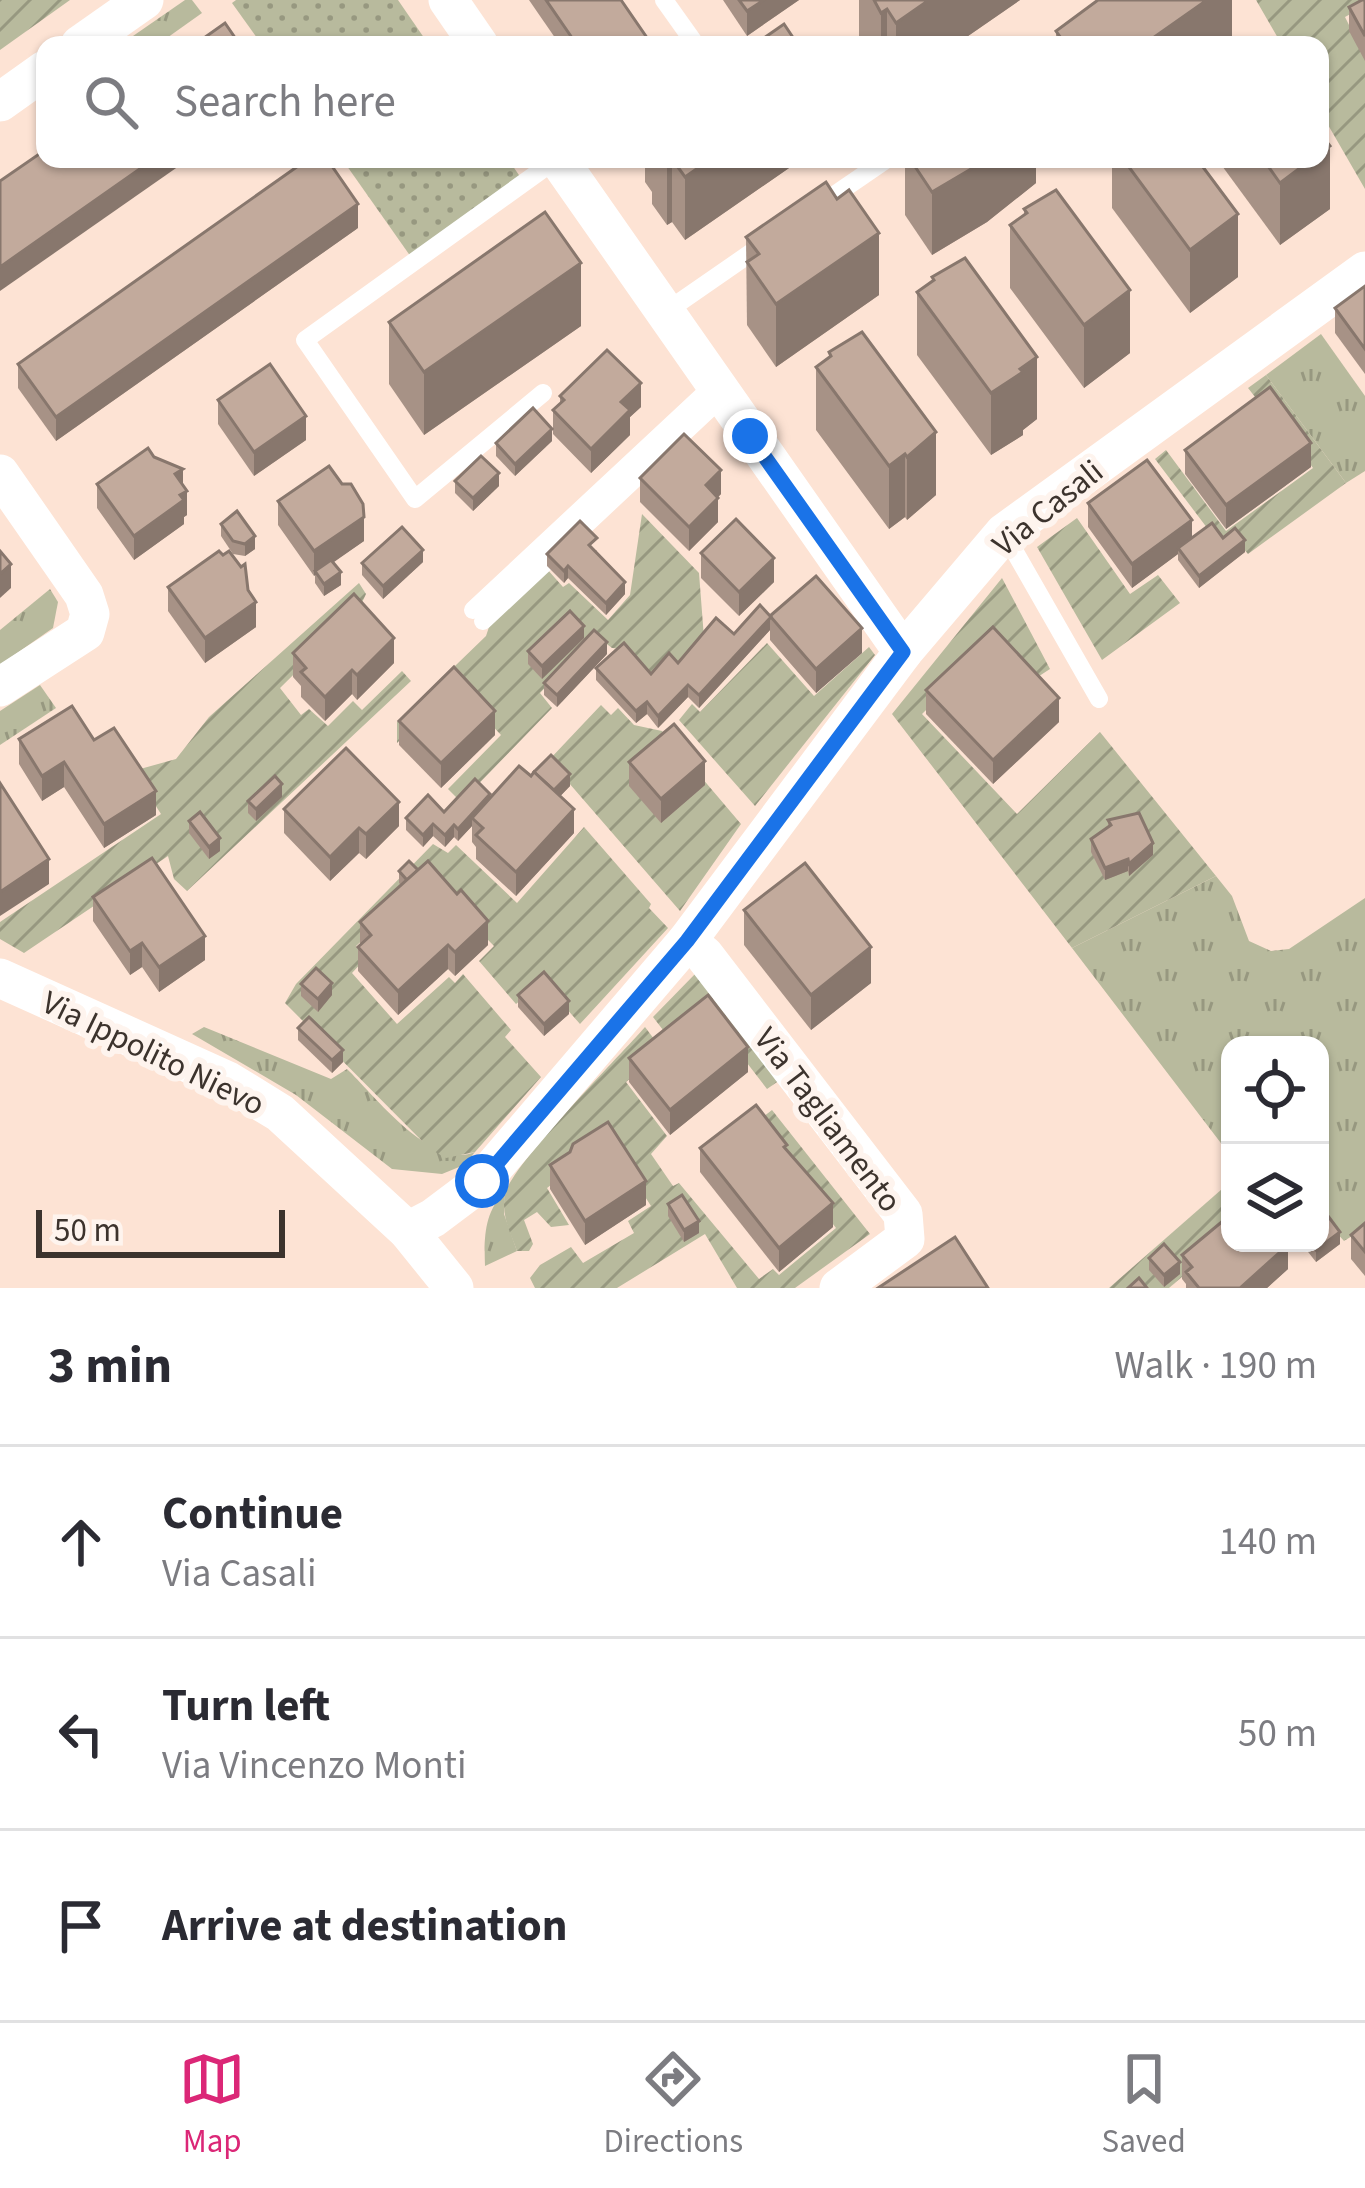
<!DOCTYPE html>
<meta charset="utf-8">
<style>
body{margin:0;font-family:"Source Sans 3",sans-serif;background:#f2f2f3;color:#2b2b33}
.controls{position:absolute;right:36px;bottom:36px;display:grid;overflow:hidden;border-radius:24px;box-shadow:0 3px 9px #0004}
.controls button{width:108px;height:108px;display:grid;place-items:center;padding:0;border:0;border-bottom:3px solid #e1e1e2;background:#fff;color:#2b2b33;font:60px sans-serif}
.scale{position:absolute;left:36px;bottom:30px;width:249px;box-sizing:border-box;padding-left:12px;border:6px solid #3c332d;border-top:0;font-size:33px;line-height:42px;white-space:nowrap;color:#3c332d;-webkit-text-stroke:9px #fef4ee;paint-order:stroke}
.stop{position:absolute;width:36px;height:36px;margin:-27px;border:9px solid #1a73e8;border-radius:50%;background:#fff}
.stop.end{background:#1a73e8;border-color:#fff;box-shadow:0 3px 12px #0008}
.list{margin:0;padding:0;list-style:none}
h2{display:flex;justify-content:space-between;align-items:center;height:156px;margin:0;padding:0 48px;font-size:51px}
h2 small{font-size:39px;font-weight:400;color:#7c7c81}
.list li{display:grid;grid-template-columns:78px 1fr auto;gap:36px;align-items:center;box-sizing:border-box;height:192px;padding:0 48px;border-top:3px solid #e1e1e2}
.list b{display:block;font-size:45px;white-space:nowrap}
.list p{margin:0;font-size:39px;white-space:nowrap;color:#7c7c81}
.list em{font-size:39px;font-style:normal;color:#7c7c81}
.icon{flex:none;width:66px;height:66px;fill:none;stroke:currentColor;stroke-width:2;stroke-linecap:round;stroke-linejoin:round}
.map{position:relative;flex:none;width:1365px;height:1288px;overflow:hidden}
.search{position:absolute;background:#fff;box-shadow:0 3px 9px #0004;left:36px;right:36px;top:36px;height:132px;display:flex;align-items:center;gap:30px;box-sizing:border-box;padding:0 42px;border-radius:24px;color:#7c7c81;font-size:45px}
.sheet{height:732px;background:#fff}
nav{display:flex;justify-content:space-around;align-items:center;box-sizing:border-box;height:168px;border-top:3px solid #e1e1e2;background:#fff;font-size:33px;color:#7c7c81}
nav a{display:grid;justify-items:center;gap:6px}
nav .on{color:#db2777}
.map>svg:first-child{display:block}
</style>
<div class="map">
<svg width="1365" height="1288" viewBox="0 0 1365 1288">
<defs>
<pattern id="grass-tufts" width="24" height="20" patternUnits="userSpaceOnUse" patternTransform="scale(3)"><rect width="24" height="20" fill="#b8ba9d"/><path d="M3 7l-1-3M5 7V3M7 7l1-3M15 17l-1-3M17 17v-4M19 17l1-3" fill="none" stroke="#979880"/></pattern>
<pattern id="park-dots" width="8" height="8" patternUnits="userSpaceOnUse" patternTransform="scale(3)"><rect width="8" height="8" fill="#b8ba9d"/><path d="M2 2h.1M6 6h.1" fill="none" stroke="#979880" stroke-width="1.8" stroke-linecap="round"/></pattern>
<pattern id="garden-furrows" width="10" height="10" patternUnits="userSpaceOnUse" patternTransform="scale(3)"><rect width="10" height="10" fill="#b8ba9d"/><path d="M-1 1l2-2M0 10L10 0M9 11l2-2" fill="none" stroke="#979880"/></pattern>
</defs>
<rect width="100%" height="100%" fill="#fde3d4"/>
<!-- grass -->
<g fill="url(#grass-tufts)">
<path d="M185,0H192L202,13L157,45H120Z"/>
<path d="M1321,334L1365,396V471L1346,483L1266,375Z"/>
<path d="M50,589L58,602L53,628L0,665V630Z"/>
<path d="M40,685L56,708L0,745V711Z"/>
<path d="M1216,876L1232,896L1249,941L1271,951L1289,949L1365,898V1228L1344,1241L1325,1220L1320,1223V1045H1230V1155L1072,948Z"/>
<path d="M204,1027L331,1079L347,1069C376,1097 431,1170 475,1152L464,1165L442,1174L392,1169L296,1095L192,1034Z"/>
<path d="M505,1191L504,1214L517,1251L485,1266C484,1237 484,1213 505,1191Z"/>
</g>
<!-- park -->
<g fill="url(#park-dots)">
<path d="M236,0H398L429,45H262L232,3Z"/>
<path d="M342,159H508L521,178L411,257Z"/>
</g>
<!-- garden -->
<g fill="url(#garden-furrows)">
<path d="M0,0H70L0,50Z"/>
<path d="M1256,0H1365V6L1345,17L1365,57V189L1320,111V45H1282Z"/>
<path d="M1266,375L1346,483L1248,554L1236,540L1223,549L1155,459L1166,450L1226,531L1313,468L1270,409L1266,411L1248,388Z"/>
<path d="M642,514L699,573L704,638L674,667L651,679L625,649L612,648L595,635L540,693L552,708L461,802L448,789L501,735L456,687L397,743V722L486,636L489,627L547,569L563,587L569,583L608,620L630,595Z"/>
<path d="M1077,518L1130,594L1158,575L1180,603L1102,660L1037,547Z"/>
<path d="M1002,578L1050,669L1030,682L993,644L922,714L1017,814L1100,732L1216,876L1072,948L892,714Z"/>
<path d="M359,583L366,594L358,611L280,688L301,715L309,709L328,726L353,701L362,710L402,671L411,681L187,891L174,879L168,856L24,953L0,939V922L161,814L133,771L176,759L209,717Z"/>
<path d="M767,643L814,696L869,647L875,655L755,806L679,720L692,704L700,712Z"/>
<path d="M601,705L611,715L618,708L634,725L662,731L741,824L680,911L549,760Z"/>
<path d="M584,827L651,904L649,908L668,928L580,1024L543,982L516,1004L479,961L494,946L429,880L356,946L365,959L352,973L397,1024L449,977L455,983L463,974L511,1030L505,1037L541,1077L475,1152L446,1158L430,1149L285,1003L296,984L433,844L448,853L456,845L517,903Z"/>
<path d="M695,974L780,1080L767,1089L710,1015L673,1043L653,1017Z"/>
<path d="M645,1027L663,1051L626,1082L667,1136L651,1154L673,1186L679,1183L759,1279L773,1269L779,1275L836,1228L755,1123L772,1110L870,1234L795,1288H737L705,1234L617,1288H535L530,1278L540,1265L571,1247L583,1263L634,1233L628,1221L651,1206L609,1141L547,1188L569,1225L551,1227L537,1212L524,1220L533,1244L529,1251H517C510,1232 501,1215 505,1195C510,1166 619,1057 645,1027Z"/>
<path d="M1230,1182V1236L1169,1288H1109Z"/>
</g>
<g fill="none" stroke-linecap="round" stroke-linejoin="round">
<!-- lane -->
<g stroke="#fff" stroke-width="18">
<path d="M664,0L696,45"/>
<path d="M817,207L887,159"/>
<path d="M664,313L765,243"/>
<path d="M543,393L415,499L305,340L557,159"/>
<path d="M1004,533L1099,699"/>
<path d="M473,610L714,385"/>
<path d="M483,621L722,397"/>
</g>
<!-- street -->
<g stroke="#fff" stroke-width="39">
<path d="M448,0L479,45"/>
<path d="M80,45L144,0"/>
<path d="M0,102L45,70"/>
<path d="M558,159L903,652"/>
<path d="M0,474L84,595L90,614L85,632L0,687"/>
<path d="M687,941L704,955L903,1214L905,1239L839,1288"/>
<path d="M0,978L228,1081L280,1113L408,1231L454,1288"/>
<path d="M408,1231L433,1218L481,1182L687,941L903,652L1004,533L1365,271"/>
</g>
</g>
<!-- wall -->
<g fill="#a79286">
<path d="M529,0H621L652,45H560Z"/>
<path d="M723,0H799L747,36Z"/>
<path d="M859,0H1020L955,45H864L859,36Z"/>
<path d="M1232,0V45H1056V31Z"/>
<path d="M1365,0V61L1349,31V7Z"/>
<path d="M645,159H802L685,240L672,222L667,225L652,204V192L645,182Z"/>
<path d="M905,159H1036V183L987,222L932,255L905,215Z"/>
<path d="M1112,159H1197L1238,277L1190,313L1112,208Z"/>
<path d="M1217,159H1320L1330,209L1280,245Z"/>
<path d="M1024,209L1130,353L1084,388L1010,288V225L1024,215Z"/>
<path d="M358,228L56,441L18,388V364Z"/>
<path d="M746,237L879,295L776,367L747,325Z"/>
<path d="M932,277L1037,419L1023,430V435L991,455L917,355V292L932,282Z"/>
<path d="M1365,286V374L1335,333V308Z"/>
<path d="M389,322L581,326L424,435L389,384Z"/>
<path d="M829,352L936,495L907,520L905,517L889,529L816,430V367L829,357Z"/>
<path d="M560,396L641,407L630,417V435L591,473L553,434V410L560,403Z"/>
<path d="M218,400L306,440L254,476L218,424Z"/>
<path d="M552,441L515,476L496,456V443Z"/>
<path d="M1185,450L1311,467L1226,529L1185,474Z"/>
<path d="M640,478L721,494L718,497V522L689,551L640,502Z"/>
<path d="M455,481L499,486L473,511L455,493Z"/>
<path d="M97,484L183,485L187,515L184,517V524L134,560L97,508Z"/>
<path d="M278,501L364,541L333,562L341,585L324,596L315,583V574L314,576L278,525Z"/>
<path d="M1088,503L1192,538H1223L1245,552L1199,588L1178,560V554L1132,588L1088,527Z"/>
<path d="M221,524L255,549L245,556L233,554L221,536Z"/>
<path d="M597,550L595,552L625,594L606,615L568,578L564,583L547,566V554Z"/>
<path d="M701,553L774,582L739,616L701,578Z"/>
<path d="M423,562L383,599L362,575V563Z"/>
<path d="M168,587L248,590L256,627L205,663L168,611Z"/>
<path d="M770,616L862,653L816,693L770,640V630L699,708L688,697L658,728L647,714L636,723L596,680V668L651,674L678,663Z"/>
<path d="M584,638L542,679L528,664V651Z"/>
<path d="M293,653L394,663L357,700L352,694L325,721L301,697V686L293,677Z"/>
<path d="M607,654L557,707L544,695V683Z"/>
<path d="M926,690L1059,722L993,784L926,714Z"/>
<path d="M399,721L495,735L441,788L399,745Z"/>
<path d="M19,739L94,740L156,815L104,848L64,787L42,801L19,764Z"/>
<path d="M629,762L705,785L661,823L629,786Z"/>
<path d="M531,776L570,786L560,796L574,833L516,896L476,859V847L472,842V826L458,841L454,837L445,847L433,836L423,847L406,830V818L444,812L490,798Z"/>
<path d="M282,797L256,821L248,813V801Z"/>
<path d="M284,809L399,826L366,859L359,853L330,881L284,833Z"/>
<path d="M1108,820L1153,855L1129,876L1128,871L1105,880L1091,852V839L1108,826Z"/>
<path d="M189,821L220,851L209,859L189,833Z"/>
<path d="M399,871L488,945L455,976L448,969L398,1015L358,971V947L360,945V922L401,885L399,883Z"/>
<path d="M93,897L205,960L159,992L142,967L130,975L93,921Z"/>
<path d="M744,910L871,983L811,1030L744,945Z"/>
<path d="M301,984L332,995L318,1012L301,996Z"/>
<path d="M518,995L569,1014L544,1036L518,1007Z"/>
<path d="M298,1028L343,1062L332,1073L298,1040Z"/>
<path d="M629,1058L748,1072L670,1135L629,1082Z"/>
<path d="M700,1148L787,1150L833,1227L779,1272L700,1172Z"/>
<path d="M550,1165L646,1205L585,1245L550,1189Z"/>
<path d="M668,1204L699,1233L684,1242L668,1216Z"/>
<path d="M1365,1223V1276L1351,1259V1235Z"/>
<path d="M1301,1243H1320L1340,1244L1316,1262Z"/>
<path d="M1182,1255L1288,1269L1267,1288H1186V1284L1182,1279Z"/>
<path d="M1149,1258L1180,1274L1164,1287L1149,1270Z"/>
</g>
<!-- shaded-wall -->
<g fill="#88776d">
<path d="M764,0H799L747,36V11Z"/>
<path d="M929,0H1020L955,45H896V23Z"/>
<path d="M1207,0H1232V45H1143Z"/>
<path d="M887,9V45H881V13Z"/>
<path d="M1330,146V209L1280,245V183L1312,159H1320V153Z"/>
<path d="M154,159H189L0,291V267Z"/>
<path d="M672,159V222L667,225V163Z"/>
<path d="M711,159H802L685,240V177Z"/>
<path d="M988,159H1036V183L987,222L932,255V192Z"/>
<path d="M358,204V228L56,441V417Z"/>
<path d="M1238,214V277L1190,313V250Z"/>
<path d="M879,233V295L776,367V304Z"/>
<path d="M581,263V326L424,435V372Z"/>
<path d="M1130,290V353L1084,388V325Z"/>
<path d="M1037,357V419L1023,430V435L991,455V393Z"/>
<path d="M641,383V407L630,417V435L591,473V449L621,402Z"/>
<path d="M306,416V440L254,476V452Z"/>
<path d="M552,429V441L515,476V464Z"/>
<path d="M936,432V495L907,520V457Z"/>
<path d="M1311,443V467L1226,529V505Z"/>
<path d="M905,454V517L889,529V466Z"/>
<path d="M183,469V493L187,491V515L184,517V524L134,560V536L175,474Z"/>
<path d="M721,470V494L706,509V485Z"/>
<path d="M499,473V486L473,511V498Z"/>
<path d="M718,498V522L689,551V527Z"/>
<path d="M364,517V541L314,576V551Z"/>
<path d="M1192,520V544L1178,548V554L1132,588V564Z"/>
<path d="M255,536V549L245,556V544Z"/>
<path d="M1245,540V552L1199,588V576Z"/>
<path d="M423,550V562L383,599V586Z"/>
<path d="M774,558V582L739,616V592Z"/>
<path d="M11,564V588L0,598V574Z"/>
<path d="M568,566V578L564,583V571Z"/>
<path d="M341,572V585L324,596V584Z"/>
<path d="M625,582V594L606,615V603Z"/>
<path d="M256,602V627L205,663V638Z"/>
<path d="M770,618V630L699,708V695Z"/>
<path d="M584,626V638L542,679V666Z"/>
<path d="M862,628V653L816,693V669Z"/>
<path d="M394,638V663L357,700V675Z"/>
<path d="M607,642V654L557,707V695Z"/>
<path d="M352,670V694L325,721V697Z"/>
<path d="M688,685V697L658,728V716Z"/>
<path d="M1059,698V722L993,784V760Z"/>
<path d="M647,702V714L636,723V711Z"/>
<path d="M495,711V735L441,788V763Z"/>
<path d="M705,761V785L661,823V799Z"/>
<path d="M64,762V787L42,801V776Z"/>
<path d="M570,774V786L548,809V797Z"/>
<path d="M282,784V797L256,821V809Z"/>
<path d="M156,791V815L104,848V824Z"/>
<path d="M490,794V806L472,818V826L458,841V829Z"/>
<path d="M399,802V826L366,859V834Z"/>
<path d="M574,809V833L516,896V872Z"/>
<path d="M433,824V836L423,847V835Z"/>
<path d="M454,825V837L445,847V835Z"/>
<path d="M359,828V853L330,881V857Z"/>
<path d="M220,838V851L209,859V847Z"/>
<path d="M1153,843V855L1129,876V864Z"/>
<path d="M49,859V884L0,916V892Z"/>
<path d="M1128,859V871L1105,880V868Z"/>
<path d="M488,921V945L455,976V952Z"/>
<path d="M205,936V960L159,992V967Z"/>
<path d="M142,943V967L130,975V951Z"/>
<path d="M448,945V969L398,1015V991Z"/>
<path d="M871,947V983L811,1030V995Z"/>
<path d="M332,983V995L318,1012V999Z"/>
<path d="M569,1001V1014L544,1036V1024Z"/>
<path d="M748,1047V1072L670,1135V1110Z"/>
<path d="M343,1050V1062L332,1073V1060Z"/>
<path d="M646,1181V1205L585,1245V1221Z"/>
<path d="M833,1203V1227L779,1272V1248Z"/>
<path d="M699,1221V1233L684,1242V1230Z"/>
<path d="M1340,1232V1244L1316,1262V1250Z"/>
<path d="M1288,1245V1269L1267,1288H1240Z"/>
<path d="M1180,1262V1274L1164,1287V1275Z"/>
</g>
<!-- building -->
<g fill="#c2aa9c" stroke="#88776d" stroke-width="3">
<path d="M546,0H621L652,45H577Z"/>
<path d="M739,0H764L747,11Z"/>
<path d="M874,0H929L896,23L887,9L881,13Z"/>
<path d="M1098,0H1207L1143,45H1066L1056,31Z"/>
<path d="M1362,0H1365V36L1349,7Z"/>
<path d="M225,23L240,45H194Z"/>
<path d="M784,24L796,42L802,38L807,45H754Z"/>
<path d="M1320,133L1330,146L1320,153Z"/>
<path d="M45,150V159H154L0,267V181Z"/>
<path d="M308,159H327L358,204L56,417L18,364Z"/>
<path d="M672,159H711L685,177Z"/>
<path d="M910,159H988L932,192Z"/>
<path d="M1123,159H1197L1238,214L1190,250Z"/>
<path d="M1263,159H1312L1280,183Z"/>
<path d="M826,182L837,199L849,190L879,233L776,304L747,262L759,254L746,237Z"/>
<path d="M1056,190L1130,290L1084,325L1010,225L1027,213L1024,209Z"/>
<path d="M545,212L581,263L424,372L389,322Z"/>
<path d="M965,258L1037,357L1020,369L1023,372L991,393L917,292L934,280L932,277Z"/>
<path d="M1365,286V349L1335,308Z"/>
<path d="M862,332L936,432L907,457L905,454L889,466L816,367L831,356L829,352Z"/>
<path d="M607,350L641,383L621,402L630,410L591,449L553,410L564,400L560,396Z"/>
<path d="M270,364L306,416L254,452L218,400Z"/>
<path d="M1270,387L1311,443L1226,505L1185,450Z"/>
<path d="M533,408L552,429L515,464L496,443Z"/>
<path d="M684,434L721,470L706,485L718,498L689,527L640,478Z"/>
<path d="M148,448L154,457L183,469L175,474L187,491L180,495L184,500L134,536L97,484Z"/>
<path d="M481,456L499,473L473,498L455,481Z"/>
<path d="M1147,460L1192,520L1132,564L1088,503Z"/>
<path d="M329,466L342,484H351L363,504L364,517L314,551L278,501Z"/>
<path d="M237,511L255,536L245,544L233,541L221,524Z"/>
<path d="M736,519L774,558L739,592L701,553Z"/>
<path d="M580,521L597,538L589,545L625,582L606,603L568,566L564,571L547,554Z"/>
<path d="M1212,523L1223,538L1235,528L1245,540L1199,576L1178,548Z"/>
<path d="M402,527L423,550L383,586L362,563Z"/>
<path d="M0,551L11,564L0,574Z"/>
<path d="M219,551L223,555L229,551L241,567L245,564L248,590L256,602L205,638L168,587Z"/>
<path d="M331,560L341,572L324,584L315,571Z"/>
<path d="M816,576L862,628L816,669L770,616Z"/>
<path d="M354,594L394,638L357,675L352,670L325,697L301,672L306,668L293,653Z"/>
<path d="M760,605L771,617L699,695L688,685L658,716L647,702L636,711L596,668L624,643L651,674L669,653L678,663L716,618L734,634Z"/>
<path d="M570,611L584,626L542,666L528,651Z"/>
<path d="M993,627L1059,698L993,760L926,690Z"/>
<path d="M594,630L607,642L557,695L544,683Z"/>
<path d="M454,667L495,711L441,763L399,721Z"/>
<path d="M72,706L94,740L114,728L156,791L104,824L64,762L42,776L19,739Z"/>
<path d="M674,724L705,761L661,799L629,762Z"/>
<path d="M346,748L399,802L366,834L359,828L330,857L284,809Z"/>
<path d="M551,755L570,774L554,790L534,772Z"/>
<path d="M519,766L531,776L534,772L574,809L516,872L476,835L483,828L472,818Z"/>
<path d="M275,776L282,784L256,809L248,801Z"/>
<path d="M475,779L490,794L458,829L454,825L445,835L433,824L423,835L406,818L428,795L444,812Z"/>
<path d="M0,783L49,859L0,892Z"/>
<path d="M200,812L220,838L209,847L189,821Z"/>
<path d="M1139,813L1153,843L1129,864L1128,859L1105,868L1091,839L1111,825L1108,820Z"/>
<path d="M152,858L205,936L159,967L142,943L130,951L93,897Z"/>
<path d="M409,861L418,870L407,880L399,871Z"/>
<path d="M428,861L457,894L461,890L488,921L455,952L448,945L398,991L358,947L371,935L360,922Z"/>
<path d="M805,863L871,947L811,995L744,910Z"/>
<path d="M316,968L332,983L318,999L301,984Z"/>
<path d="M544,972L569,1001L544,1024L518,995Z"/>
<path d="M708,995L748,1047L670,1110L629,1058Z"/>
<path d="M309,1017L343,1050L332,1060L298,1028Z"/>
<path d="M756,1105L787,1145L784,1147L833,1203L779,1248L700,1148Z"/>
<path d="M608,1122L646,1181L585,1221L550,1165L570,1152L573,1144Z"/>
<path d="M682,1195L699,1221L684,1230L668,1204Z"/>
<path d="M1325,1212L1340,1232L1316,1250L1310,1243H1320V1215Z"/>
<path d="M1230,1215V1243H1286L1288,1245L1240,1288H1199L1186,1272L1192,1267L1182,1255Z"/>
<path d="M1365,1223V1252L1351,1235Z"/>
<path d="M955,1237L988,1288H878Z"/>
<path d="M1164,1244L1180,1262L1164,1275L1149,1258Z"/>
<path d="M1139,1278L1147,1288H1128Z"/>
</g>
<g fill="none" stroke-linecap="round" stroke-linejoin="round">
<!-- route -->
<path stroke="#1a73e8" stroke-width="15" d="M482,1181L687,941L903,652L750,436"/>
</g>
<g text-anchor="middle" stroke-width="12" stroke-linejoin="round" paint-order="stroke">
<!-- street labels -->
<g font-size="33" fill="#3c332d" stroke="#fef4ee">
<text transform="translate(1047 507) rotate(-39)" y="12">Via Casali</text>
<text transform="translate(154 1052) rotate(26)" y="12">Via Ippolito Nievo</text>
<text transform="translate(829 1119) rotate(53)" y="12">Via Tagliamento</text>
</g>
</g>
</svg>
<div class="controls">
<button><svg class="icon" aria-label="locate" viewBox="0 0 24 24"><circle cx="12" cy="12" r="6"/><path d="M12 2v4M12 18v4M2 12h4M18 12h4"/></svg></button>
<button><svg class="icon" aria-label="layers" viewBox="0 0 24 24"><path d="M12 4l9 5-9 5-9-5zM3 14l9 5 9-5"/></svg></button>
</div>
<div class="scale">50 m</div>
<div class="stop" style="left:482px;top:1181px"></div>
<div class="stop end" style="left:750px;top:436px"></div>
<div class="search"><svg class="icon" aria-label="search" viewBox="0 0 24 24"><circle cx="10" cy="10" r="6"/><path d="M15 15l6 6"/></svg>Search here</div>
</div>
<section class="sheet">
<h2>3 min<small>Walk · 190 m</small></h2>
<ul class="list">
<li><svg class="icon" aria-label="ahead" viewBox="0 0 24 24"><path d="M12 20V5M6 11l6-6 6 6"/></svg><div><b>Continue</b><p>Via Casali</p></div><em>140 m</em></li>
<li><svg class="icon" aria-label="left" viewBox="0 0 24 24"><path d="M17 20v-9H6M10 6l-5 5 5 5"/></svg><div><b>Turn left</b><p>Via Vincenzo Monti</p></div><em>50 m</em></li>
<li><svg class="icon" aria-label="arrive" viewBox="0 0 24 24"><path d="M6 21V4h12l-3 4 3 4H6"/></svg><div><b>Arrive at destination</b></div></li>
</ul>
</section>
<nav>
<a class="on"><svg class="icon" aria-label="map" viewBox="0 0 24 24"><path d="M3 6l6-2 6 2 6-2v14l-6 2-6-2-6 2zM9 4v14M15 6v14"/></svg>Map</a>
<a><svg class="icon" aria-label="directions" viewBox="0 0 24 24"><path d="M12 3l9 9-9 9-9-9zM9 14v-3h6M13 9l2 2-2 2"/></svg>Directions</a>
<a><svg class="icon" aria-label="saved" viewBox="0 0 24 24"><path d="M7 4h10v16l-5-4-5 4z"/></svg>Saved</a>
</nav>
